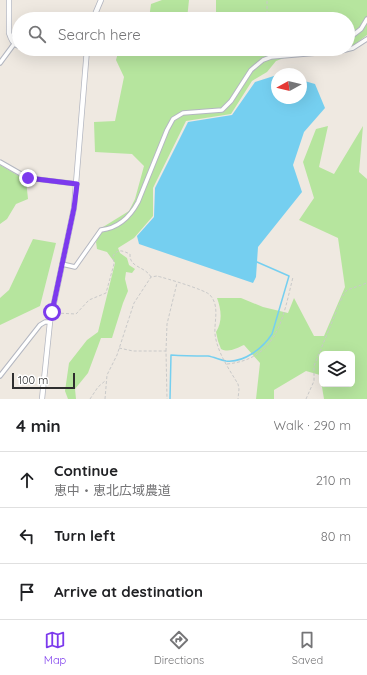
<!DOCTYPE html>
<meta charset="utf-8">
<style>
body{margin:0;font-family:Quicksand,"Noto Sans JP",sans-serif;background:#f6f6f6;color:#202124}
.controls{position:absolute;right:12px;bottom:12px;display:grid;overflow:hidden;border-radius:6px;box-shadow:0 4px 16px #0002}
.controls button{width:36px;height:36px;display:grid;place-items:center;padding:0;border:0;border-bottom:1px solid #e0e0e0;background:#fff;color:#202124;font:20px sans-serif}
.compass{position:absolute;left:271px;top:68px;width:36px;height:36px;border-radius:50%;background:#fff;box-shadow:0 4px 16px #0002;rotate:262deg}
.scale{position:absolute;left:12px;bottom:10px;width:63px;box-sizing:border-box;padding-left:4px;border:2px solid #2e2e2e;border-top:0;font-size:11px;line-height:14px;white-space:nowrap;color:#2e2e2e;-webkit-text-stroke:3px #fff;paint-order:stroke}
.stop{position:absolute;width:12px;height:12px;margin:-9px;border:3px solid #7c3aed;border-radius:50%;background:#fff}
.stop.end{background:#7c3aed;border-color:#fff;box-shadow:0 1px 4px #0008}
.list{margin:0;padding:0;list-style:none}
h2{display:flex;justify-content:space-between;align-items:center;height:52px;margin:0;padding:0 16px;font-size:17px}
h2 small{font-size:13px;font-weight:400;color:#757577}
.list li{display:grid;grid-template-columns:26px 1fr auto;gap:12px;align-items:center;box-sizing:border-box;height:56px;padding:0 16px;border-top:1px solid #e0e0e0}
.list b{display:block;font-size:15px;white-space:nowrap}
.list p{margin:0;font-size:13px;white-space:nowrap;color:#757577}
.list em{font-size:13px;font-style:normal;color:#757577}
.icon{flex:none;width:22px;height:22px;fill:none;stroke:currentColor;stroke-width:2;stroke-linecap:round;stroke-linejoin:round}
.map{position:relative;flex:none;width:367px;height:399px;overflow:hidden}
.search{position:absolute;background:#fff;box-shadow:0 4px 16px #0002;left:12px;right:12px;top:12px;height:44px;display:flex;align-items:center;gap:10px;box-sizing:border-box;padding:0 14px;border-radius:22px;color:#757577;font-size:15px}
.sheet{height:220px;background:#fff}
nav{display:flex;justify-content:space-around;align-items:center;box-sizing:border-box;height:56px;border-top:1px solid #e0e0e0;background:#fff;font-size:11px;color:#757577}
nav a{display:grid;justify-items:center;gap:2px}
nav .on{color:#7c3aed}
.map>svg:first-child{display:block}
</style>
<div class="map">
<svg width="367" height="399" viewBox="0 0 367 399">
<rect width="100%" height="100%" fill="#efe9e1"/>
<!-- green -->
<g fill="#b6e59e" fill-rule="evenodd">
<path d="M162,0H189L187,19H149L151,4Z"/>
<path d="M216,0H367V35L354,45H348V19H216Z"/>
<path d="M119,49H193V56H215V49H310L305,50L276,61L267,72L252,81L231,114L186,121L153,188V216L134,238L118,248L120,253L127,258L129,265L135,269L132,273L126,272L125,279L128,291L123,303L112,338H101L88,373L75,389L76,399H68L65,391L69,363L87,340L98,332L115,263L107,252L97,249L96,242L103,227L129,211L135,199L144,166L132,154L95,152L94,122L115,121L124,77L116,60Z"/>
<path d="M328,126L319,167L334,174L363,126L359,172L367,179V399H324L320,375L306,371L274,390V399H256L260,363L244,345C237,348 229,353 221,349L218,341L216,332C223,321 221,309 217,298H241L263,307L288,313L294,298L314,336H324L345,287L338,238L299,220L314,198L303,162L316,129ZM322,354H352V384H322Z"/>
<path d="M0,165L26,180L28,199L16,204L7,219L0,224Z"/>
<path d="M33,239L56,243L40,306L0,325V298L9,290Z"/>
</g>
<!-- water -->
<path fill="#75cff0" d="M277,75V98H301V80L315,84L325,108L304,132L293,165L302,192L258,247L256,277L253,283L139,244L137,236L154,217L155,188L188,122L232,115L255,82Z"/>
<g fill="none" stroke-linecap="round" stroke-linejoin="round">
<!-- stream -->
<path stroke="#75cff0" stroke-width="1.5" d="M170,399L171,355C184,356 196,356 208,356C214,357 220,360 226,361C244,363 263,348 272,334L289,276L257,262"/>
<defs>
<g id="minor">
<path d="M348,39L361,29L367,19"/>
<path d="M0,63L14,44"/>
<path d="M0,162L28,178L77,184"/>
<path d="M62,264L75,267L101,230C118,228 130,217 138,202L167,130L173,119L183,113L222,110L231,101L251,70L263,60L271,57L341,51L353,48L367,39"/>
<path d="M0,376L40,325L45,322H50"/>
</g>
<g id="tertiary">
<path d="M9,0V33C11,39 13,44 19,46"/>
<path d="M93,19L101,0"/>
<path d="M28,49L86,52"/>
<path d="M42,399L50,322L74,208L87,49"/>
</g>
</defs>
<!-- minor casing -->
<use href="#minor" stroke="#b4b7c1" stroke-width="5.5"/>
<!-- tertiary casing -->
<use href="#tertiary" stroke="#b4b7c1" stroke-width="6"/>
<!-- path -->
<g stroke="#c9c9c9" stroke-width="1" stroke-dasharray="3 2" stroke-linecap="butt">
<path d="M267,19V0"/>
<path d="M265,54L266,49"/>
<path d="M56,313L76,314L89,300L106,293L114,264L113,256C118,248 123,251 130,254C129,268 145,266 151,277"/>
<path d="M119,348L133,351H166L167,399"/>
<path d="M166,351L167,324L177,283"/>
<path d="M227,364C278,359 283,317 293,277"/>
<path d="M90,399L98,387L105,381"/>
<path d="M105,399L107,375L117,355L134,303L151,277L157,276C165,278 206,290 210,295C220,306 214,321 215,334C217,352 229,369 238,384L239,389L238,399"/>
<path d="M306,399L314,381V366L343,295L347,290L367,283"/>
</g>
<!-- minor -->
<use href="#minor" stroke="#fff" stroke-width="3.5"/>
<!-- tertiary -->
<use href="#tertiary" stroke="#fff" stroke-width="4.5"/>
</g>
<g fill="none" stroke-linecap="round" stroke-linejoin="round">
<!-- route -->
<path stroke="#7c3aed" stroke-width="5" d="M28,178L77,184L74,208L52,312"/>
</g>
</svg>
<div class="controls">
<button><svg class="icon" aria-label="layers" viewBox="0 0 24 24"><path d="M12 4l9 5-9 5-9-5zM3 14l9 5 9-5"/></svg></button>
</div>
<svg class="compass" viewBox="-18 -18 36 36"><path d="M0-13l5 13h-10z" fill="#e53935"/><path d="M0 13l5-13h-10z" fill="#757577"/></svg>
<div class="scale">100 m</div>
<div class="stop" style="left:52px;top:312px"></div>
<div class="stop end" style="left:28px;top:178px"></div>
<div class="search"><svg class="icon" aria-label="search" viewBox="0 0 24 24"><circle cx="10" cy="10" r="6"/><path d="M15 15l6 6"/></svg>Search here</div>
</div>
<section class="sheet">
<h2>4 min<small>Walk · 290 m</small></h2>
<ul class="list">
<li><svg class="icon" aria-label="ahead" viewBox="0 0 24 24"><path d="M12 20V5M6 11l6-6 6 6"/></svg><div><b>Continue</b><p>恵中・恵北広域農道</p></div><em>210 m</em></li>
<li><svg class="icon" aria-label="left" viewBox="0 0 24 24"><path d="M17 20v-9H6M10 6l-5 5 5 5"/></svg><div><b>Turn left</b></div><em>80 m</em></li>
<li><svg class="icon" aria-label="arrive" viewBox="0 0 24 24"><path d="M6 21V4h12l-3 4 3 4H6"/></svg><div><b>Arrive at destination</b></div></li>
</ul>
</section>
<nav>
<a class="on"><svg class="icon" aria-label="map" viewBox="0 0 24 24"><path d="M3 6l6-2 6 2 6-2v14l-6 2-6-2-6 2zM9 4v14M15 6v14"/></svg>Map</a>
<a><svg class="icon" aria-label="directions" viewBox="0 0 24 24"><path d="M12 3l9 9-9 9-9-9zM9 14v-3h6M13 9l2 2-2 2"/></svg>Directions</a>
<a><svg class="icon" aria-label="saved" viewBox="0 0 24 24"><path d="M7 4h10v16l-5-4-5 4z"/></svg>Saved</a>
</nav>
